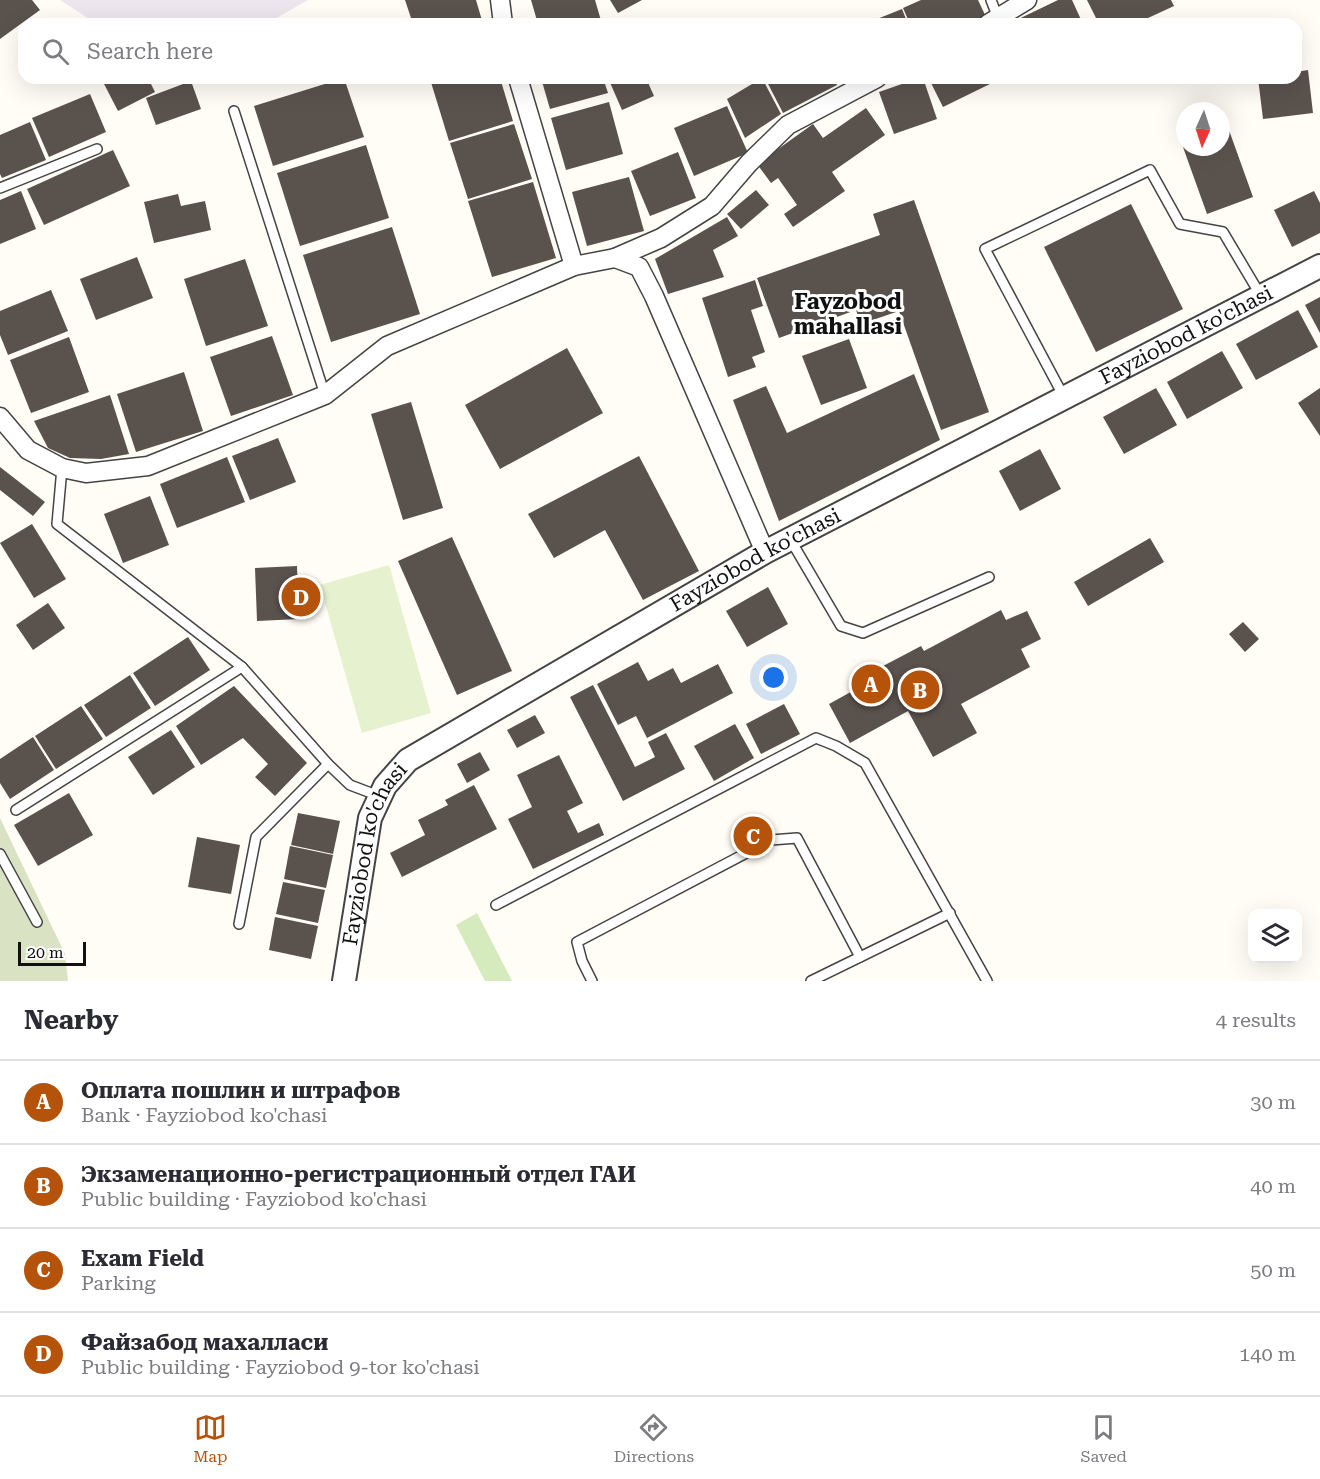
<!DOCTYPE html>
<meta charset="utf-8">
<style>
body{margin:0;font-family:"Roboto Serif",serif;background:#f7f7f7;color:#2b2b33}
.controls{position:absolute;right:18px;bottom:18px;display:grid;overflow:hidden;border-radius:12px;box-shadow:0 6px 24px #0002}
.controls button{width:54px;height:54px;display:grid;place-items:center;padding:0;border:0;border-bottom:2px solid #e1e1e2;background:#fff;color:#2b2b33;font:30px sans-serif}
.compass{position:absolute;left:1176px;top:102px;width:54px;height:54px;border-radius:50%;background:#fff;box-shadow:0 6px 24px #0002;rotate:183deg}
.scale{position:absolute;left:18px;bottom:15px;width:68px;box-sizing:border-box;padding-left:6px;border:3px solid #111;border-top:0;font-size:16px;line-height:21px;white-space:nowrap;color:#111;-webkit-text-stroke:4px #fff;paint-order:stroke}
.you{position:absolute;left:774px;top:678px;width:21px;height:21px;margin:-15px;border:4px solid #fff;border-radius:50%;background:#1a73e8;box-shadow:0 0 0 9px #1a73e833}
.badge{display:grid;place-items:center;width:39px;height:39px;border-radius:50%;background:#b45309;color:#fff;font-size:20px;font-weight:700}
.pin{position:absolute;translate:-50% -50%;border:3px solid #fff;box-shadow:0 2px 6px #0006}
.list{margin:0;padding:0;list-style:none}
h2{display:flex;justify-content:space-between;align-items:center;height:78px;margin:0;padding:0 24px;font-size:26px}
h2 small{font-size:20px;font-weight:400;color:#7c7c81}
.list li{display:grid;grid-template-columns:39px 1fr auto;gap:18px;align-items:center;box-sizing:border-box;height:84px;padding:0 24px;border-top:2px solid #e1e1e2}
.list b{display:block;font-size:22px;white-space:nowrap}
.list p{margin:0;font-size:20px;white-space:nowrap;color:#7c7c81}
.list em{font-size:20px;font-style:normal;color:#7c7c81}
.icon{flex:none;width:33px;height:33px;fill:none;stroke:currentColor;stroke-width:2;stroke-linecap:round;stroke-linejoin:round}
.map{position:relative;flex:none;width:1320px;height:981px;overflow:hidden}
.search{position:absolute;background:#fff;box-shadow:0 6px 24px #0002;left:18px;right:18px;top:18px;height:66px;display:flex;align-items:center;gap:15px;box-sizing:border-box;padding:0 21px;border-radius:18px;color:#7c7c81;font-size:22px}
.sheet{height:414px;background:#fff}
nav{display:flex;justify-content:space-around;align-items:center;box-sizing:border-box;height:84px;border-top:2px solid #e1e1e2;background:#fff;font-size:16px;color:#7c7c81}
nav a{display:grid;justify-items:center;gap:3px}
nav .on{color:#b45309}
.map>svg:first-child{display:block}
</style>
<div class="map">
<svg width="1320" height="981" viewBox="0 0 1320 981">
<rect width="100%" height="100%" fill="#fffdf5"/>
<!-- industrial -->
<path fill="#eee6ef" d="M60,0H308L266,24H97Z"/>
<!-- green -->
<path fill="#d5ebbd" d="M477,913L512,981H485L456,925Z"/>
<!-- cemetery -->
<path fill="#d9e3c4" d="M0,818L65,954L68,981H0Z"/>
<!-- pitch -->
<path fill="#e6f2cf" d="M389,565L431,713L362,733L320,585Z"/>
<!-- building -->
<g fill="#5a524d">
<path d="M0,0H32L40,10L0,39Z"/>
<path d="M405,0H476L483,24H413Z"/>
<path d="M531,0H595L602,24H538Z"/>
<path d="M610,0H642L618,13Z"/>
<path d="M921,0H978L986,17L971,24H910L903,8Z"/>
<path d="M1058,0H1072L1083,24H1008Z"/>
<path d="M1087,0H1171L1174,6L1135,24H1099Z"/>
<path d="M902,9L908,24H873L872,21Z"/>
<path d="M1308,70L1313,113L1263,119L1258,78H1296V72Z"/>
<path d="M105,78H148L155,92L118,111L102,80Z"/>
<path d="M344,78L364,137L273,166L254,106Z"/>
<path d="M433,78H500L513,121L449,141L430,79Z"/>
<path d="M541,78H603L608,93L550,109Z"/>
<path d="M608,78H646L654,96L622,110Z"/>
<path d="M762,78L781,114L745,138L727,99Z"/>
<path d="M765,78H833L837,85L783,113Z"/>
<path d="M919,78H923L937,119L894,134L879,92Z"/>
<path d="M931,78H990L992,83L943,107L929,79Z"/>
<path d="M191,81L201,109L156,125L146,98Z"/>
<path d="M90,94L106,132L49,157L32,118Z"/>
<path d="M609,102L623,154L566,170L551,118Z"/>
<path d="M727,106L748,153L694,176L674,128Z"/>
<path d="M866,108L885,135L832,172L845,191L793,227L784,214L797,205L778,178L771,183L757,164L813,124L823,138Z"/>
<path d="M1225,119L1253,197L1207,214L1179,136L1185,134V147H1221V121Z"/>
<path d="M30,122L46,160L2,178L0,174V135Z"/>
<path d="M514,124L532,179L468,199L450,143Z"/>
<path d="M366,145L389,218L300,246L277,173Z"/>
<path d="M113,150L130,186L44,225L27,189Z"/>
<path d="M678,152L696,198L650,216L631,171Z"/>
<path d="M629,177L644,231L587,246L572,192Z"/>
<path d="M533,182L556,258L492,277L468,201Z"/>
<path d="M756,190L769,205L741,229L727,214Z"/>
<path d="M21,191L36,229L0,244V200Z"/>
<path d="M1314,191L1320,203V233L1292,247L1274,210Z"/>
<path d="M178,194L181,206L205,201L211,230L154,243L144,202Z"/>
<path d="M914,200L989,412L941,430L899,311L861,324L856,310L779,338L757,278L880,235L873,214Z"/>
<path d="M1131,204L1183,309L1096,352L1044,247Z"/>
<path d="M727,217L738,236L713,250L724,277L668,294L655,259Z"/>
<path d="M392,227L420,314L331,342L303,255Z"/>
<path d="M137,257L153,298L96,320L80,279Z"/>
<path d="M245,259L268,326L206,346L184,279Z"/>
<path d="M755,280L763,306L751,310L765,352L752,357L756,367L728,377L702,298Z"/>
<path d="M51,290L68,331L8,355L0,335V311Z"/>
<path d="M1320,297V333L1305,305Z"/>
<path d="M1298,310L1318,347L1256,380L1236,344Z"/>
<path d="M272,336L293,395L231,416L210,357Z"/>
<path d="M69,337L89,392L31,413L10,360Z"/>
<path d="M849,339L867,388L821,405L802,356Z"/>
<path d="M567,348L603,413L500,469L465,405Z"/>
<path d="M1222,351L1243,388L1187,419L1167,382Z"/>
<path d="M184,372L203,431L136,452L117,394Z"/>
<path d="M914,374L940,440L779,521L733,400L766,386L787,433Z"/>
<path d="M1156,388L1177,425L1124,454L1103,417Z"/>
<path d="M1320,388V436L1298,403Z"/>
<path d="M110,395L129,454L101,459L70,458L48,448L34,421Z"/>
<path d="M411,402L443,508L403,520L371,414Z"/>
<path d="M278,438L296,482L250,500L232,456Z"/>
<path d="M1040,449L1061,489L1020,511L999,471Z"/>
<path d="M639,456L699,571L643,600L605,530L554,558L528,514Z"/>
<path d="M227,457L245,502L177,528L160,484Z"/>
<path d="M0,467L45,502L33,516L0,490Z"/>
<path d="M150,496L169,545L123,563L104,514Z"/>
<path d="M32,524L66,579L34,598L0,543Z"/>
<path d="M452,537L512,671L457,695L398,561Z"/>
<path d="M1150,538L1164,562L1088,606L1074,582Z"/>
<path d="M297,566L299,619L257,621L255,568Z"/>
<path d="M768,587L788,624L747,647L726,611Z"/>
<path d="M48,603L65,628L33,650L16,625Z"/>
<path d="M1001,610L1006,620L1027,611L1041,639L1021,649L1030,667L961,704L977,733L933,757L908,711L850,743L829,704L887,672L883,666L904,655L921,646L924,651Z"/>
<path d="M1243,622L1259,639L1245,652L1229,634Z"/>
<path d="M188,637L210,670L155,706L133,673Z"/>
<path d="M638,662L648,681L673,668L681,683L718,664L733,693L647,738L636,716L618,725L597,684Z"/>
<path d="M130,675L151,708L106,737L84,705Z"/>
<path d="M593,685L635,767L655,757L648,742L666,733L685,769L623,801L570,697Z"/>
<path d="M234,686L307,763L275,796L255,777L268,764L243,738L201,765L176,726Z"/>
<path d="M784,704L800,734L761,754L746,724Z"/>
<path d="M81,706L103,739L56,769L35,736Z"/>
<path d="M535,715L545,733L517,748L507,730Z"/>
<path d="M735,724L754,758L714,781L694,746Z"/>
<path d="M171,730L195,767L153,795L128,757Z"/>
<path d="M33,737L54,770L10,799L0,783V759Z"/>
<path d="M480,752L490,770L467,783L457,764Z"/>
<path d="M559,755L583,803L567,811L578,833L599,823L604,835L533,869L508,819L532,807L517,775Z"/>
<path d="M474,785L497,829L402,877L390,853L425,835L418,820L448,805L445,800Z"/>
<path d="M69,793L93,835L38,866L14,825Z"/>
<path d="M298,813L340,821L333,854L291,845Z"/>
<path d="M197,837L240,845L231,894L188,887Z"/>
<path d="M290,846L333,855L326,888L284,879Z"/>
<path d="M283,882L325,890L318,923L276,914Z"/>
<path d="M275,917L318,926L311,959L269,950Z"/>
</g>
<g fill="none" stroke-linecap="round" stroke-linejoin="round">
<defs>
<g id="service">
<path d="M991,0L998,18"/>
<path d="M234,111L325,395"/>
<path d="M0,188L97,149"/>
<path d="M1064,397L985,249L1150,170L1180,224L1223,232L1261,296"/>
<path d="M62,468L57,524L242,667L328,764L350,785L379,796"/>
<path d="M790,539L841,626L863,633L989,577"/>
<path d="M16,810L242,667"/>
<path d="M0,854L37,922"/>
<path d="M496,905L816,738L836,746L865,763L987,981"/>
<path d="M239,924L256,837L328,764"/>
<path d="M592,981L582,961L577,942L771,840L797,838L860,957"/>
<path d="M811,981L950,913"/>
</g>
<g id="minor">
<path d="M500,0L503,24"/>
<path d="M988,24L1027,0"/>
<path d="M518,78L574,266"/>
<path d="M615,258L639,267L654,296L765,552"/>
<path d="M0,417L28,450L62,468L86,473L148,466L325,395L387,346L574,266L615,258L661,238L712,206L749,163L788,125L877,78"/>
</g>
<g id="tertiary">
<path id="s1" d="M344,981L370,818L385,786L408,760L765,552L1320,266"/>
</g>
</defs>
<!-- service casing -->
<use href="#service" stroke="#444" stroke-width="12"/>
<!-- minor casing -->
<use href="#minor" stroke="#444" stroke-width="21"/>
<!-- tertiary casing -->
<use href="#tertiary" stroke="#444" stroke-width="26"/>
<!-- service -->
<use href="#service" stroke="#fff" stroke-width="9"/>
<!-- minor -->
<use href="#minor" stroke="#fff" stroke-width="18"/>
<!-- tertiary -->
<use href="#tertiary" stroke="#fff" stroke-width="22"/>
</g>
<g text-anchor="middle" stroke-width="6" stroke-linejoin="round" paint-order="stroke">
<!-- street labels -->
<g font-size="21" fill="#111" stroke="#fff">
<text dy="7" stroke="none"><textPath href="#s1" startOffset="1122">Fayziobod ko'chasi</textPath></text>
<text dy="7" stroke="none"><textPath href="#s1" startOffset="636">Fayziobod ko'chasi</textPath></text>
<text dy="7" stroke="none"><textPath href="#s1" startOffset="132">Fayziobod ko'chasi</textPath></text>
</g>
<!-- neighbourhood labels -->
<g font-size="22" font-weight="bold" fill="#111" stroke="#fff">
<text x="848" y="309">Fayzobod<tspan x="848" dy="25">mahallasi</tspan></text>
</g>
</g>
</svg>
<div class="controls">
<button><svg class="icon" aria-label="layers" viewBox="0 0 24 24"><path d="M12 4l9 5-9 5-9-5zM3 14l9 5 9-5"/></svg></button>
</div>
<svg class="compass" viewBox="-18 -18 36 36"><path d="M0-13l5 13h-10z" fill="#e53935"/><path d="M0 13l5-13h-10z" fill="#7c7c81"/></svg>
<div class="scale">20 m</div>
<div class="you"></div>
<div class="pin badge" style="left:871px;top:684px">A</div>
<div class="pin badge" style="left:920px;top:690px">B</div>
<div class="pin badge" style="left:753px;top:836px">C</div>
<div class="pin badge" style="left:301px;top:597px">D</div>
<div class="search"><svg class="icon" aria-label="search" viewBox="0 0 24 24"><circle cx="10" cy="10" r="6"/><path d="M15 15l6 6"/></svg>Search here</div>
</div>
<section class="sheet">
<h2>Nearby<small>4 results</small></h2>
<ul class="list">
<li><span class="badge">A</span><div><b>Оплата пошлин и штрафов</b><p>Bank · Fayziobod ko'chasi</p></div><em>30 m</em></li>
<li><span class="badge">B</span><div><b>Экзаменационно-регистрационный отдел ГАИ</b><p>Public building · Fayziobod ko'chasi</p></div><em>40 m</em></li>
<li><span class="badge">C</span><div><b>Exam Field</b><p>Parking</p></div><em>50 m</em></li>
<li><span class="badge">D</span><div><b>Файзабод махалласи</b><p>Public building · Fayziobod 9-tor ko'chasi</p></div><em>140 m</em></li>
</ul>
</section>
<nav>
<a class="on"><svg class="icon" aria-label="map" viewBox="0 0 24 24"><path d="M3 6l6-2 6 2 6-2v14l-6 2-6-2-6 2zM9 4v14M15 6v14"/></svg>Map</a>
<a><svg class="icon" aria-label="directions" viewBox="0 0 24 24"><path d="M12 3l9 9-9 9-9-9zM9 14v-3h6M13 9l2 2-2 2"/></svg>Directions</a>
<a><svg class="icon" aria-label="saved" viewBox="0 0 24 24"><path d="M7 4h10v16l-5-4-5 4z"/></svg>Saved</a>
</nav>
